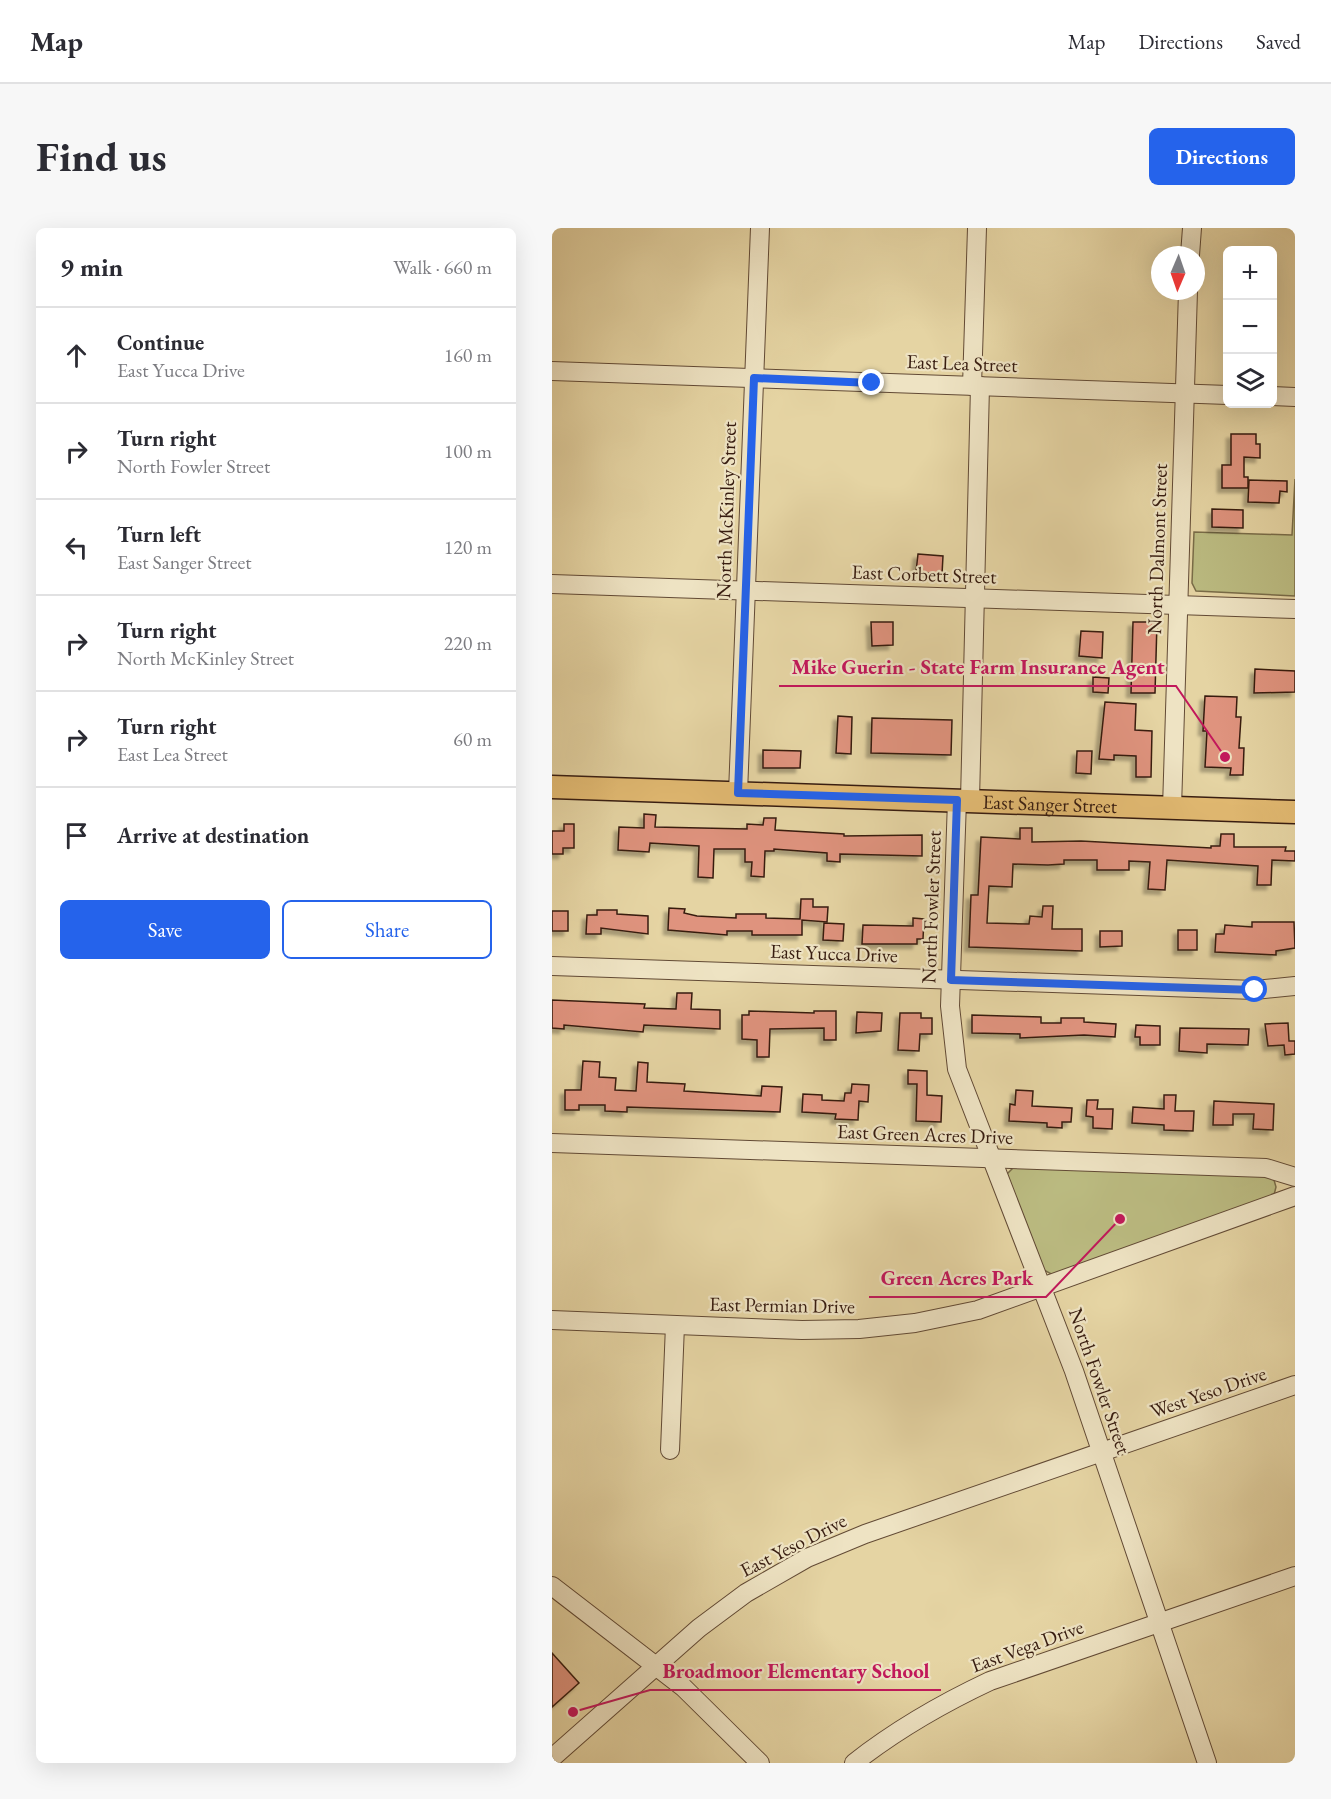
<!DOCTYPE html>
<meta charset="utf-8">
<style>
body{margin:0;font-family:"EB Garamond",serif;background:#f7f7f7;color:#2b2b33}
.controls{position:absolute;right:18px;top:18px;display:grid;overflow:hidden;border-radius:9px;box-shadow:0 6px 24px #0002}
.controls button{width:54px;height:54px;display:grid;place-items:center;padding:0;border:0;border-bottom:2px solid #e1e1e2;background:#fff;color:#2b2b33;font:30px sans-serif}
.compass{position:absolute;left:599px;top:18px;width:54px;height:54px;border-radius:50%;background:#fff;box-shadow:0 6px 24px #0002;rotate:182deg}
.stop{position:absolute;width:18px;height:18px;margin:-14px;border:4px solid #2563eb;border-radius:50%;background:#fff}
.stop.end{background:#2563eb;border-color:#fff;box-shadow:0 2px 6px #0008}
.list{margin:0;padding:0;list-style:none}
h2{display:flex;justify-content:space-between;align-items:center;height:78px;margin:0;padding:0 24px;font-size:26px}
h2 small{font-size:20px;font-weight:400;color:#7c7c81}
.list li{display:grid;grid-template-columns:39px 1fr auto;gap:18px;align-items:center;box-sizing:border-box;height:96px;padding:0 24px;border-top:2px solid #e1e1e2}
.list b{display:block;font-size:22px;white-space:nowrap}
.list p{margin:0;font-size:20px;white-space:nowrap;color:#7c7c81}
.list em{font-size:20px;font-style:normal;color:#7c7c81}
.actions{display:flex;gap:12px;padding:18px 24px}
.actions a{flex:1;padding:14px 0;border:2px solid #2563eb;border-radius:9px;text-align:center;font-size:21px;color:#2563eb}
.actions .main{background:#2563eb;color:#fff}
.icon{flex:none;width:33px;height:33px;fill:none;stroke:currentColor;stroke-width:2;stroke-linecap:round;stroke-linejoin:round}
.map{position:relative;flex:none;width:743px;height:1535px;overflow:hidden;border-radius:9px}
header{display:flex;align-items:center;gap:36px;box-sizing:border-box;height:84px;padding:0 30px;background:#fff;border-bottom:2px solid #e1e1e2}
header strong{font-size:28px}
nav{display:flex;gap:33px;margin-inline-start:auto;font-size:21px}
.intro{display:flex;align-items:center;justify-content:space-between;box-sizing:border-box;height:144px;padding:0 36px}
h1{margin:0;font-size:42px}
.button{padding:15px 27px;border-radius:9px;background:#2563eb;color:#fff;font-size:21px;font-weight:700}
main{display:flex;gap:36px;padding:0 36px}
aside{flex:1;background:#fff;border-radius:9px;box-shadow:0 6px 24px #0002}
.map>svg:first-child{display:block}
</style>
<header>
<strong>Map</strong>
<nav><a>Map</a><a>Directions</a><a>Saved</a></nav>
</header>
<div class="intro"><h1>Find us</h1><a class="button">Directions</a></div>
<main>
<aside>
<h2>9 min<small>Walk · 660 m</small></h2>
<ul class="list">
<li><svg class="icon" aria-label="ahead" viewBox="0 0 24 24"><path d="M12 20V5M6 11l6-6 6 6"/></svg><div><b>Continue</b><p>East Yucca Drive</p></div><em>160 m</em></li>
<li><svg class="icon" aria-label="right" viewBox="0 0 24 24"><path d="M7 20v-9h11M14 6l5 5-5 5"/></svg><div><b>Turn right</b><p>North Fowler Street</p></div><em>100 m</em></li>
<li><svg class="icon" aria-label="left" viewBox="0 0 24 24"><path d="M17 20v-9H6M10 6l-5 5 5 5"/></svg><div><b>Turn left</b><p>East Sanger Street</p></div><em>120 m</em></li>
<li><svg class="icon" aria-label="right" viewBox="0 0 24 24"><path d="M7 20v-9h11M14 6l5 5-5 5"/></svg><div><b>Turn right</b><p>North McKinley Street</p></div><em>220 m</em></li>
<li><svg class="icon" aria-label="right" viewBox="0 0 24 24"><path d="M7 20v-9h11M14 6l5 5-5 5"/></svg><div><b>Turn right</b><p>East Lea Street</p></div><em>60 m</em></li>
<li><svg class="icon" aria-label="arrive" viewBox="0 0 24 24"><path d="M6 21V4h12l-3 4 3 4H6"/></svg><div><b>Arrive at destination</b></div></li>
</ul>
<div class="actions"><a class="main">Save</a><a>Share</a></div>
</aside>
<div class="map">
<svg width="743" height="1535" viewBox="0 0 743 1535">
<defs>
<filter id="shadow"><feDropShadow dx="-4.5" dy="4.5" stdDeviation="1.5" flood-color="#0004"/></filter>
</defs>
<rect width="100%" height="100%" fill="#e5d4a3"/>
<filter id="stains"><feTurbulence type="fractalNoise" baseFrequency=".00333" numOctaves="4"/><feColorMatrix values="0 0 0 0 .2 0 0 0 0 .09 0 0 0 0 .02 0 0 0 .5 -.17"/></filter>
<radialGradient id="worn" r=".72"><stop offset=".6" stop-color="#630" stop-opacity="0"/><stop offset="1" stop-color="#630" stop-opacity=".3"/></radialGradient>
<!-- green -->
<g fill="#bbbb81" stroke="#796c48" stroke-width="1.5">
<path d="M743,251V368L644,363L640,355L642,304L740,307Z"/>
<path d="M462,939L714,947L722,952L724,959L722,967L501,1047L492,1042L455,946Z"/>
</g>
<!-- building -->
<g fill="#df937e" stroke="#371c10" stroke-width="1.5" filter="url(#shadow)">
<path d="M679,206H704V216H708V230L692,229V249H696V260H670V237H679Z"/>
<path d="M697,252L735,253V264L728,263L727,275L696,274Z"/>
<path d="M660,281L691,282V300L660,299Z"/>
<path d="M366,326L391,328L390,346L364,344Z"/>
<path d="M319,394H341V417L320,418Z"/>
<path d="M581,394H605L603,465H579Z"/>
<path d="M529,403L551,404L550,430L527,428Z"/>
<path d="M703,441L743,443V464L702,465Z"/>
<path d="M541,449L557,450L556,465L541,464Z"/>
<path d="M653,468L685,469L684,489H689L687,520H692L691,547H678L679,540L653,539L655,503H651Z"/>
<path d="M553,474L584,476L583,502L600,503L599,549H584V528L562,527V532L547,531Z"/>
<path d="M286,488L300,489L299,526L284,525Z"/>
<path d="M320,490L400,492L399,527L319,525Z"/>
<path d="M211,522L249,523L248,540H211Z"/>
<path d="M525,523H540L539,546L524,545Z"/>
<path d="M92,586L104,587L103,599L195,601V596L211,597L212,590H224L223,602L292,606V608L370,607V628L288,626V634L275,633V625L222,621V623H213L212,649L199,648L200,634H193V621H162L161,650L146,649L147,618L98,615L97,624L66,622L67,599L92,600Z"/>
<path d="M12,596H22V620H11V626H0V603H12Z"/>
<path d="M468,600H480V614L529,613L659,620V618H668L669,606H682V619H734L733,623H743V633L720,632L719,657H705L706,638L615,632L613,662L596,661L598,634L577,633V642H545V632H512V636L496,637L461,636L460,659L437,658L435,695L477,696L478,688L490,689L491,678H501L500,701H530V723L417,719L419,667H426L429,609L468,611Z"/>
<path d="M249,671H261V679H276L275,694L250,692V707H200V703H175V707L116,702L117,680L133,681L132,685L145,688L184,690V686H214V690L248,691Z"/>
<path d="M45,682H65V686L96,688V706L49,700V706H34L35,687H45Z"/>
<rect x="0" y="683" width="16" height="20"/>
<path d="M361,690L372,691L371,711H365V716H310L311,697L361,698Z"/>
<path d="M700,694H742L743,720L724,723V727L663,724L664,706H672L673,697L700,699Z"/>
<path d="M272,695L292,696L291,713L271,712Z"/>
<rect x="626" y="702" width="19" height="20"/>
<path d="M548,703H570V718L548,719Z"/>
<path d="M125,765H140L139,781L168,782V801L92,797L91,804L12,797V801L0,800V772L93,776L92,780L124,781Z"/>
<path d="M197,783L262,785V783H284V812H272V800L218,801L217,829H205V812L190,811V787H197Z"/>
<path d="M305,784L330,785L329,803L304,805Z"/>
<path d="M348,785H369V790H380V806H368L367,823L346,822Z"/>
<path d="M420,787L489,789V795H509V790H532V794L564,796L563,809L532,807L468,810V806L420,805Z"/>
<path d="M736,795L737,813H743V826L733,827L732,817L716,818L713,796Z"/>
<path d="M584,797L608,798V817H588V809H583Z"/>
<path d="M628,800L697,801L696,817L655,816V825L627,823Z"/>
<path d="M31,833L48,834L47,849L64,850L63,862L84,863L86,834L96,835L95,854L133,856L132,863L209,868L210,858L230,859L228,884L75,879V884L53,883V877H27V882H13V862H29Z"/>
<path d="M356,842L375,843V867L390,868L389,894L364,893L365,856H356Z"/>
<path d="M300,856L317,857L316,874L307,873L306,892L283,891L284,886L250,884L251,866L270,867V872L292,873L293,865H299Z"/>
<path d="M464,862L481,863L480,878L520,880L519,894H510V900L495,899V895L457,893L458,876L463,877Z"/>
<path d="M612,867H624L623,883H642L641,903L612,902V897L580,895L581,879L612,881Z"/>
<path d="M535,872H546L545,881H561L560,901L541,900V889L534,888Z"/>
<path d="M662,873L722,876L721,902L701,901L702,886H681V897H661Z"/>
<path d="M0,1425L27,1455L0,1479Z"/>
</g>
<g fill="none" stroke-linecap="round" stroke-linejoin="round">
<defs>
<g id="minor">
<path d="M638,27L640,0"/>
<path d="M0,143L676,167"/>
<path d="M420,158L425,0"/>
<path d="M720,168L743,169"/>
<path d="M0,356L743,381"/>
<path d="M186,565L208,0"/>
<path d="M405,572L398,778L405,841L522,1143L655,1535"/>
<path d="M418,572L428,158"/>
<path d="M620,580L636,63"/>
<path d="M0,738L703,762L743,758"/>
<path d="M0,915L714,940L743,949"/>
<path d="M0,1092L250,1102L307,1101L363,1095L426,1082L743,968"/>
<path d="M118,1222L123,1097"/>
<path d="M0,1358L131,1459L208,1535"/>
<path d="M0,1530L147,1400L194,1365L255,1330L313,1306L743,1157"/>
<path d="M302,1535C344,1502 389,1476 438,1453L743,1348"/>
</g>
<g id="major">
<path id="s1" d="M0,559L743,584"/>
</g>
</defs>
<!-- minor casing -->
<use href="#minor" stroke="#624a35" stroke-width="20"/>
<!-- major casing -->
<use href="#major" stroke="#371c10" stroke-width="25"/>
<!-- minor -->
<use href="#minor" stroke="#eee3c3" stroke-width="18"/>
<!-- major -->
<use href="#major" stroke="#e2ba72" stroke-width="22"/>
</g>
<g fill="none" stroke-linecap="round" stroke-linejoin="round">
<!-- route -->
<path stroke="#2563eb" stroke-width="8" d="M320,155L202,150L186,565L405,572L399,752L703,762"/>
</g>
<g text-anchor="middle" stroke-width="4.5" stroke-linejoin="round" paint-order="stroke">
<!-- street labels -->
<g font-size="20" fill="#371c10" stroke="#eee3c3">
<text transform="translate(410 135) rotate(2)" y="7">East Lea Street</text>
<text transform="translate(174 282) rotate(-88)" y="7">North McKinley Street</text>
<text transform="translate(605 321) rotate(-88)" y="7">North Dalmont Street</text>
<text transform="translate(372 346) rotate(2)" y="7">East Corbett Street</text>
<text dy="7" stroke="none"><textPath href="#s1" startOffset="498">East Sanger Street</textPath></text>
<text transform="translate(379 679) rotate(-88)" y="7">North Fowler Street</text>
<text transform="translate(282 725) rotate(2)" y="7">East Yucca Drive</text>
<text transform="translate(373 906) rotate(2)" y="7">East Green Acres Drive</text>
<text transform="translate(230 1077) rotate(1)" y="7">East Permian Drive</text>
<text transform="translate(548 1153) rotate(71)" y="7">North Fowler Street</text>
<text transform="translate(656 1164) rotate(-19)" y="7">West Yeso Drive</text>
<text transform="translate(241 1317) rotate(-27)" y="7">East Yeso Drive</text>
<text transform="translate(475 1418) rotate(-20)" y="7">East Vega Drive</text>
</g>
</g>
<!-- callouts -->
<path fill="none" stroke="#c2185b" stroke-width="2" d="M673 529L624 458H227M568 991L494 1069H317M21 1484L98 1462H389"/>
<g fill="#c2185b" stroke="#eee3c3" stroke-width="2">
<circle cx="673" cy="529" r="6"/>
<circle cx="568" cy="991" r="6"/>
<circle cx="21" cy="1484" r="6"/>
</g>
<g font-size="21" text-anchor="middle" font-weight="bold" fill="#c2185b" stroke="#eee3c3" stroke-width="4.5" stroke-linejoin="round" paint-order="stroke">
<text x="426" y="446">Mike Guerin - State Farm Insurance Agent</text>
<text x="405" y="1057">Green Acres Park</text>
<text x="244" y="1450">Broadmoor Elementary School</text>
</g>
<rect width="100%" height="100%" filter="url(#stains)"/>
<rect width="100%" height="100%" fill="url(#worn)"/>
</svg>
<div class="controls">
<button>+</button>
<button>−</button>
<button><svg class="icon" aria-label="layers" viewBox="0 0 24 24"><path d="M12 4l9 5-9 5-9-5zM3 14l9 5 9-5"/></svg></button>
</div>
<svg class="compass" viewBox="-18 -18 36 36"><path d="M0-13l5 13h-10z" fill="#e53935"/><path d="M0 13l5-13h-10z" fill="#7c7c81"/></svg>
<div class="stop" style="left:703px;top:762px"></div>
<div class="stop end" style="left:320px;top:155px"></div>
</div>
</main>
